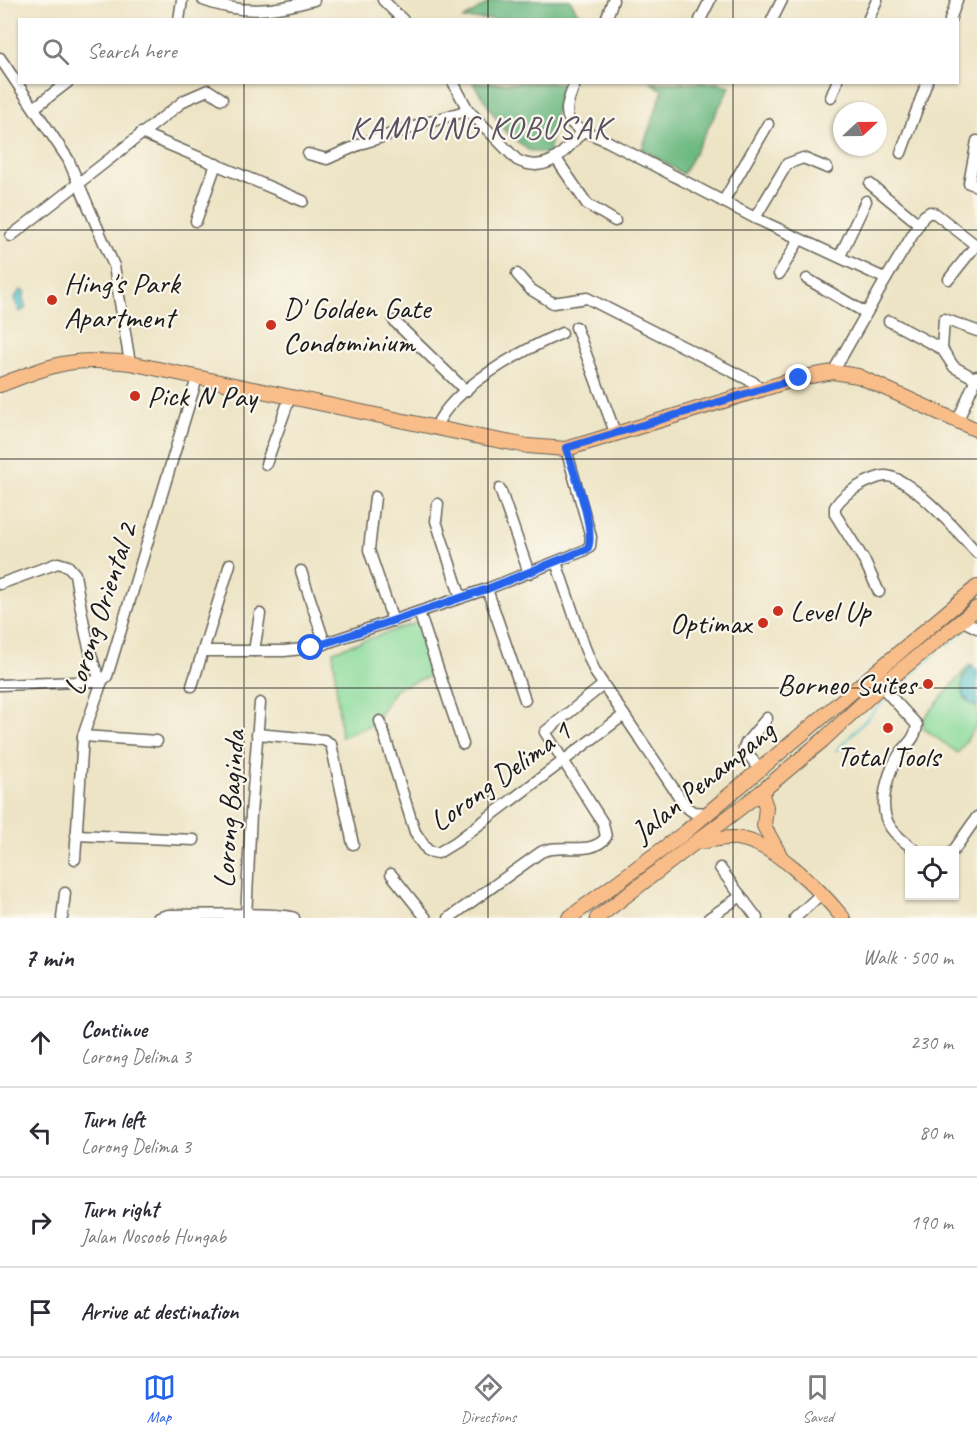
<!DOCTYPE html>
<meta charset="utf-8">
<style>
body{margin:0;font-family:Caveat,sans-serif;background:#f2f2f3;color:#2b2b33}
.controls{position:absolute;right:18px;bottom:18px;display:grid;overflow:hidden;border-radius:0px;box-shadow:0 2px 4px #0004}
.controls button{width:54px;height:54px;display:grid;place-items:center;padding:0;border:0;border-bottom:2px solid #e1e1e2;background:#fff;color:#2b2b33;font:30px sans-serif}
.compass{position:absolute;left:833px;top:102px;width:54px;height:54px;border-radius:50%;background:#fff;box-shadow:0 2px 4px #0004;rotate:68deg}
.stop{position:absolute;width:18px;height:18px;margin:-14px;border:4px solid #2563eb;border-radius:50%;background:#fff}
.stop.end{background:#2563eb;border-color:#fff;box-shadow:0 2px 6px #0008}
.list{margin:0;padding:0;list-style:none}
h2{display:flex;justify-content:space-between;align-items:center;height:78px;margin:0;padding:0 24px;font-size:26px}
h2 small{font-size:20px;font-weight:400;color:#7c7c81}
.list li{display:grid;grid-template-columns:39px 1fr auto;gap:18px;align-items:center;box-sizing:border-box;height:90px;padding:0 24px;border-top:2px solid #e1e1e2}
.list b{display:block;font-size:22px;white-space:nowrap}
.list p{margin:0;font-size:20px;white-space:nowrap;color:#7c7c81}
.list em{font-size:20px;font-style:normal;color:#7c7c81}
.icon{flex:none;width:33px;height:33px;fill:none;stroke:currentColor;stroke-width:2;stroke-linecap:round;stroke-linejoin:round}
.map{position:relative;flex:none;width:977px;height:918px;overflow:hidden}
.search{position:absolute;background:#fff;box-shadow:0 2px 4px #0004;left:18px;right:18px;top:18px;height:66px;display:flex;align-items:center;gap:15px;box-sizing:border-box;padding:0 21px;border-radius:0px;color:#7c7c81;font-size:22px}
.sheet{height:438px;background:#fff}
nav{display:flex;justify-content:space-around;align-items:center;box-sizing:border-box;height:84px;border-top:2px solid #e1e1e2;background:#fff;font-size:16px;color:#7c7c81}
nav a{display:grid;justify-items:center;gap:3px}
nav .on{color:#2563eb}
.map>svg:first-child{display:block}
</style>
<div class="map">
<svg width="977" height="918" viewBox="0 0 977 918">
<rect width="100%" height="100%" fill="#fbf7ec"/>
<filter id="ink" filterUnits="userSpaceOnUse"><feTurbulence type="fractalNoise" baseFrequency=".0167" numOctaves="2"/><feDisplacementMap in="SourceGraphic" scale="12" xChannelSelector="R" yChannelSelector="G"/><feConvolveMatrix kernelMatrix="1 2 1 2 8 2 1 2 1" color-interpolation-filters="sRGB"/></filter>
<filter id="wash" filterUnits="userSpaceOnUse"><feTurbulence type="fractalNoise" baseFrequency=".008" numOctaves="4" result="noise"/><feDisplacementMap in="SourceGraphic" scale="24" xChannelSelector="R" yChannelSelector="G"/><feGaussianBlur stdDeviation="1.35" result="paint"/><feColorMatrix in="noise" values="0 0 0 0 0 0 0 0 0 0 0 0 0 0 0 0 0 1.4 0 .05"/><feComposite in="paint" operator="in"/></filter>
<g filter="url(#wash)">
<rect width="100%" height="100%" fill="#ede4c5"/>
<!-- green -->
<g fill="#89da9b" stroke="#527b5c" stroke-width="1.5">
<path d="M418,622L434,675L396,688L373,725L341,737L333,651Z"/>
<path d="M969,665L972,666L962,677L974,706L977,707V725L958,753L924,729L922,721Z"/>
</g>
<!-- forest -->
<g fill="#6eba83" stroke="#456b50" stroke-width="1.5">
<path d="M493,0H570L582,19H463Z"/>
<path d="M473,83H565L559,94L548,154L528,150L504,130Z"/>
<path d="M651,83H720L730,87L683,174L642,149L663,90Z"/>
</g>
<!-- water -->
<g fill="#55c2cb" stroke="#386f74" stroke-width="1.5">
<path d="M20,290L25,291L23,300L26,308L20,312L14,299Z"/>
<path d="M972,666L977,670V707C956,697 959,681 972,666Z"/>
</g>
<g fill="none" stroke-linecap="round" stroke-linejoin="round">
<!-- stream -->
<g stroke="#55c2cb" stroke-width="2">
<path d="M946,645L967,629"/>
<path d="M896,689L935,654"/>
<path d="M836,751L884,701"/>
</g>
</g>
</g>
<g filter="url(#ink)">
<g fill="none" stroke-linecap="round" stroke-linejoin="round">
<defs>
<g id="minor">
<path d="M203,0C242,15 275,11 314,0"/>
<path d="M383,0L403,20"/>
<path d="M179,20L182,0"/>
<path d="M606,20L613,0"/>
<path d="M700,20L710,0"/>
<path d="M772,20L782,0"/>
<path d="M868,20L877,0"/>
<path d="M950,20L957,0"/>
<path d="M0,58L68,159L114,266L130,363"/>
<path d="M453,82L468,110L517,160C547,175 563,153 582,132"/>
<path d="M576,82C555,125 573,126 607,141L755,218L886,279L833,372"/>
<path d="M831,97L837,82"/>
<path d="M34,108L68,82"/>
<path d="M141,133L303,201"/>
<path d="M977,141L969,183L977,186"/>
<path d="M901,153L927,82"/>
<path d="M308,154L327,159L363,143L468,110"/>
<path d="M557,160L587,204L615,221"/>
<path d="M870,184L919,224"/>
<path d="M723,202L768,124"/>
<path d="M755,218L787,164L803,158L827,168"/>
<path d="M196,221L216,164"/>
<path d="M11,236L185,100L208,90L222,99"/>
<path d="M840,256L866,201"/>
<path d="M517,274L530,289L553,303L587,298L753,382L762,391"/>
<path d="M779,274L799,240"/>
<path d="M807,279L866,313"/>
<path d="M886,279L924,216L930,212L936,214L977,246"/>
<path d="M949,279L976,245"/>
<path d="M394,321L466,391"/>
<path d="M889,321L942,349L954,367L976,379"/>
<path d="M576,327L616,435"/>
<path d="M942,349L944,319L977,331"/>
<path d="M958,420L977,376"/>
<path d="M436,427C451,388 525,349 562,333"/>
<path d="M266,464L290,397"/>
<path d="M500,489L529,573"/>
<path d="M375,497L369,550L393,621"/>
<path d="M438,504L436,521L461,598"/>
<path d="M556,562L585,648L595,672L686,807L693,812L707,813"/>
<path d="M301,571L325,644"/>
<path d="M0,584L58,563L68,566L75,574C79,598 89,665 102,681"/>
<path d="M487,589L525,700"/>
<path d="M879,592L864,560L835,514V507C841,497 849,492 859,486C866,482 877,477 885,476C909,475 961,535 977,553"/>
<path d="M419,612L463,744"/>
<path d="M961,620L977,628"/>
<path d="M203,651H284L311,648L487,589L583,551L590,546L591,537L566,449"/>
<path d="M254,651L260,614"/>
<path d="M0,685L102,681"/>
<path d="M192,686L230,564"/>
<path d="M881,686L917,725C916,737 909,743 901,752C888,770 876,808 891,828C897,837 907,844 915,850"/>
<path d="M380,721L415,832L428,851L438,853L456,842L624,715"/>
<path d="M257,734L324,740L331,744L353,844"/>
<path d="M83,736L157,741"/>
<path d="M759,769L744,748L746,743L767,718"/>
<path d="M76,835L194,840"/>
<path d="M954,850L977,817"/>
<path d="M75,859L83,736L102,681L107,676L197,378"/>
<path d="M720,868L757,918"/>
<path d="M391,874L426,918"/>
<path d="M62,918L65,893"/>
<path d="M158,918L168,915C188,915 285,912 294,918"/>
<path d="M246,918L251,814L260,703"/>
<path d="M449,918L541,852C561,842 592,857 606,837L603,823L545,732L603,685"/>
<path d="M709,918L741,896"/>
<path d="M795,918L821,894"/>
</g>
<g id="major">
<path d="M0,385C55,364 70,357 130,363L475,436L528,446L566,449L799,378L833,372L858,376L977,430"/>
<path d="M761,792L766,807L764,826L782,859"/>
<path d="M699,842C710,841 724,837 736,838C774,842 820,890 843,918"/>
<path d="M569,918L683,834L977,587"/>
<path d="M597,918L761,792L823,740L881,686L977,608"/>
</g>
</defs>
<!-- minor casing -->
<use href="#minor" stroke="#656257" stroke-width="13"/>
<!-- major casing -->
<use href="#major" stroke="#656257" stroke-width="16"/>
<!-- minor -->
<use href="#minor" stroke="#fff" stroke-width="10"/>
<!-- major -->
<use href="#major" stroke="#f8bd89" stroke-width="14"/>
</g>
</g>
<g fill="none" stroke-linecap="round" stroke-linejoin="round" filter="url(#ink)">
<!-- route -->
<path stroke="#2563eb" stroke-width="8" d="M311,648L487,589L587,549C598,534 572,468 566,448L799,378"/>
</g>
<!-- grid -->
<path fill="none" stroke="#1c1c1c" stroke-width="1.5" stroke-opacity="0.55" d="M244,0V20M488,0V20M733,0V20M244,82V918M488,82V918M733,82V918M0,230H977M0,459H977M0,688H977"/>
<!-- markers -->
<g fill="#c8321e" stroke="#fbf7ec" stroke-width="2">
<circle cx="52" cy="300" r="6"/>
<circle cx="271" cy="325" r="6"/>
<circle cx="135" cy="396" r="6"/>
<circle cx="778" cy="611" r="6"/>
<circle cx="763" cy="623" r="6"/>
<circle cx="928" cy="684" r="6"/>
<circle cx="888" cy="728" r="6"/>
</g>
<g text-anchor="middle" stroke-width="4.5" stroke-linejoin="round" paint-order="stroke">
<!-- poi labels -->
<g font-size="30" fill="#1c1c1c" stroke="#fbf7ec" text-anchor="start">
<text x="64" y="293">Hing's Park<tspan x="64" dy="34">Apartment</tspan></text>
<text x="283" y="318">D' Golden Gate<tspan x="283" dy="34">Condominium</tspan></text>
<text x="147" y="406">Pick N Pay</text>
<text x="790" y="621">Level Up</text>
<text x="751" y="633" text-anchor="end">Optimax</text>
<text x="916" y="694" text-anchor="end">Borneo Suites</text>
<text x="888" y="766" text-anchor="middle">Total Tools</text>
</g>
<!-- street labels -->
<g font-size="30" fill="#1c1c1c" stroke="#fbf7ec">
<text transform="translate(100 609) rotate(-72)" y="10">Lorong Oriental 2</text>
<text transform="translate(500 776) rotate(-36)" y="10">Lorong Delima 1</text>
<text transform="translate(703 781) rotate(-39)" y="10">Jalan Penampang</text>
<text transform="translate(229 809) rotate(-86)" y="10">Lorong Baginda</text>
</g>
<!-- neighbourhood labels -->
<g font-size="32" letter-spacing="1.5" fill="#5a5263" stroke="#fbf7ec">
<text x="480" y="138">KAMPUNG KOBUSAK</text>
</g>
</g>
</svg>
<div class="controls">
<button><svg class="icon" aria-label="locate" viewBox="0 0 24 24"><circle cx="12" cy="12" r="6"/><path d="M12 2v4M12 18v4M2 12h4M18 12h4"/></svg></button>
</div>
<svg class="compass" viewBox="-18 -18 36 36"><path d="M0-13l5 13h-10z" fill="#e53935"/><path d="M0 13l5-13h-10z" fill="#7c7c81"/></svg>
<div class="stop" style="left:311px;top:648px"></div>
<div class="stop end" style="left:799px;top:378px"></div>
<div class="search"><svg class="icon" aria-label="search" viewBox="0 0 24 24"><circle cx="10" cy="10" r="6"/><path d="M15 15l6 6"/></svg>Search here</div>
</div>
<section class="sheet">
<h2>7 min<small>Walk · 500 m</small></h2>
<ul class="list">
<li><svg class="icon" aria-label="ahead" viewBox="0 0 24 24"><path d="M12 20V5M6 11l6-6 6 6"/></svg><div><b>Continue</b><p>Lorong Delima 3</p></div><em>230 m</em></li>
<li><svg class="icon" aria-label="left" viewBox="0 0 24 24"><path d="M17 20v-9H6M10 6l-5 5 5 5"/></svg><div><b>Turn left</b><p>Lorong Delima 3</p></div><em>80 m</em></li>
<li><svg class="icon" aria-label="right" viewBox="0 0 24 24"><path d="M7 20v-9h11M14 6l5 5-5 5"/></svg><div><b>Turn right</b><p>Jalan Nosoob Hungab</p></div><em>190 m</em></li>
<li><svg class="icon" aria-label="arrive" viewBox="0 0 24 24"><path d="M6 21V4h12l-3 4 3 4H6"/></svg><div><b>Arrive at destination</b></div></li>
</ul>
</section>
<nav>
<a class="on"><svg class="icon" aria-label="map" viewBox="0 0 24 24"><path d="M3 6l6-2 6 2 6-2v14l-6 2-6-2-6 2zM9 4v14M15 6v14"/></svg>Map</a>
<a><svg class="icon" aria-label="directions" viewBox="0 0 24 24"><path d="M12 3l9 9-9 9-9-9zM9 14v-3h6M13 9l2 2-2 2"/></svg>Directions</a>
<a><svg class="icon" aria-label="saved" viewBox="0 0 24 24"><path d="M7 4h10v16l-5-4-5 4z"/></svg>Saved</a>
</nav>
